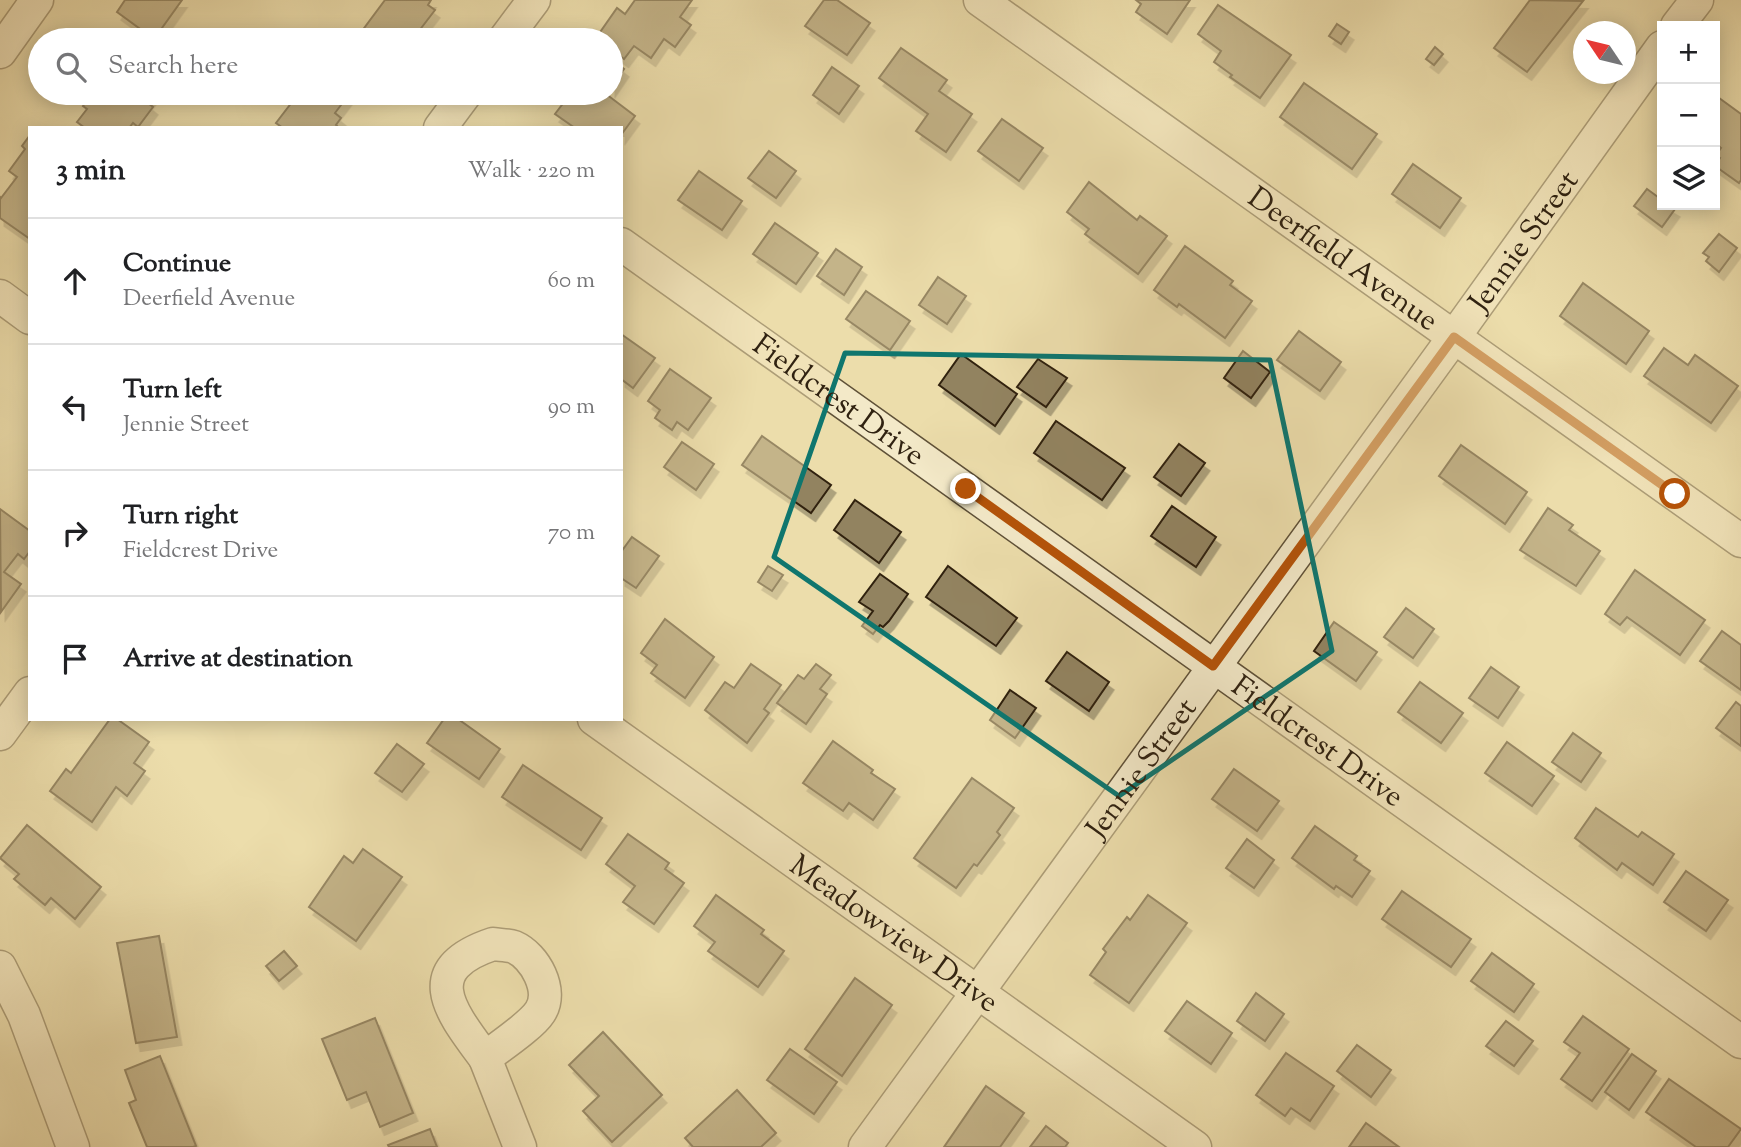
<!DOCTYPE html>
<meta charset="utf-8">
<style>
body{margin:0;font-family:"Sorts Mill Goudy",serif;background:#f6f6f6;color:#202124}
.controls{position:absolute;right:21px;top:21px;display:grid;overflow:hidden;border-radius:0px;box-shadow:0 4px 18px #0003}
.controls button{width:63px;height:63px;display:grid;place-items:center;padding:0;border:0;border-bottom:2px solid #e0e0e0;background:#fff;color:#202124;font:35px sans-serif}
.compass{position:absolute;left:1573px;top:21px;width:63px;height:63px;border-radius:50%;background:#fff;box-shadow:0 4px 18px #0003;rotate:305deg}
.stop{position:absolute;width:21px;height:21px;margin:-16px;border:5px solid #b45309;border-radius:50%;background:#fff}
.stop.end{background:#b45309;border-color:#fff;box-shadow:0 2px 7px #0008}
.list{margin:0;padding:0;list-style:none}
h2{display:flex;justify-content:space-between;align-items:center;height:91px;margin:0;padding:0 28px;font-size:30px}
h2 small{font-size:23px;font-weight:400;color:#757577}
.list li{display:grid;grid-template-columns:46px 1fr auto;gap:21px;align-items:center;box-sizing:border-box;height:126px;padding:0 28px;border-top:2px solid #e0e0e0}
.list b{display:block;font-size:26px;white-space:nowrap}
.list p{margin:0;font-size:23px;white-space:nowrap;color:#757577}
.list em{font-size:23px;font-style:normal;color:#757577}
.icon{flex:none;width:38px;height:38px;fill:none;stroke:currentColor;stroke-width:2;stroke-linecap:round;stroke-linejoin:round}
.map{position:relative;flex:none;width:1741px;height:1147px;overflow:hidden}
.search{position:absolute;background:#fff;box-shadow:0 4px 18px #0003;left:28px;top:28px;width:595px;height:77px;display:flex;align-items:center;gap:18px;box-sizing:border-box;padding:0 24px;border-radius:38px;color:#757577;font-size:26px}
.panel{position:absolute;background:#fff;box-shadow:0 4px 18px #0003;left:28px;top:126px;width:595px;height:595px;border-radius:0px}
.map>svg:first-child{display:block}
</style>
<div class="map">
<svg width="1741" height="1147" viewBox="0 0 1741 1147">
<defs>
<filter id="shadow"><feDropShadow dx="4.5" dy="8" stdDeviation="0" flood-color="#0004"/></filter>
</defs>
<rect width="100%" height="100%" fill="#ecddab"/>
<filter id="stains"><feTurbulence type="fractalNoise" baseFrequency=".00286" numOctaves="4"/><feColorMatrix values="0 0 0 0 .2 0 0 0 0 .09 0 0 0 0 .02 0 0 0 .5 -.17"/></filter>
<radialGradient id="worn" r=".72"><stop offset=".6" stop-color="#630" stop-opacity="0"/><stop offset="1" stop-color="#630" stop-opacity=".3"/></radialGradient>
<!-- building -->
<g fill="#928361" stroke="#302211" stroke-width="2" filter="url(#shadow)">
<path d="M125,0H182L154,39L117,12Z"/>
<path d="M385,0H431L428,5L435,10L412,40L407,37L404,40H359L356,39Z"/>
<path d="M635,0H692L680,17L691,25L675,47L664,39L651,58L634,46L624,59L611,49V40L596,38L617,8L625,14Z"/>
<path d="M824,0H837L870,23L847,55L805,26Z"/>
<path d="M1136,0H1190L1167,34L1136,12L1141,4Z"/>
<path d="M1530,0L1583,1L1527,72L1494,48Z"/>
<path d="M1218,5L1291,55L1260,98L1230,77L1232,75L1214,62L1221,51L1198,34Z"/>
<path d="M1337,24L1349,32L1341,44L1329,36Z"/>
<path d="M1435,47L1443,54L1434,65L1426,59Z"/>
<path d="M901,48L947,80L939,91L972,114L946,152L916,131L928,114L879,78Z"/>
<path d="M611,59L624,69L611,88Z"/>
<path d="M832,67L859,86L839,114L813,95Z"/>
<path d="M1304,83L1377,134L1352,169L1280,117Z"/>
<path d="M93,93H154L147,102L153,107L138,127L133,123L129,128H85L77,122L87,109L83,106Z"/>
<path d="M299,93H350L335,113L341,118L336,125L339,128H283L276,123Z"/>
<path d="M571,93H607L606,94L635,116L621,135V128H575L555,114Z"/>
<path d="M1715,95L1741,114V180L1739,183L1715,166L1720,158L1716,155L1721,148L1715,143Z"/>
<path d="M1002,119L1043,148L1019,181L978,151Z"/>
<path d="M30,135V239L0,218V197L1,198L17,177L9,171L25,149L22,146Z"/>
<path d="M769,151L796,171L776,198L748,178Z"/>
<path d="M1413,164L1461,198L1440,228L1392,194Z"/>
<path d="M699,171L742,201L722,230L678,200Z"/>
<path d="M1089,182L1137,220L1140,216L1167,236L1138,274L1085,234L1089,229L1067,212Z"/>
<path d="M1647,189L1662,200V205H1668L1675,209L1662,227L1634,206Z"/>
<path d="M775,223L818,253L796,284L753,254Z"/>
<path d="M1719,234L1737,248L1719,272L1706,261L1709,257L1703,253Z"/>
<path d="M1185,246L1233,281L1230,285L1252,301L1225,338L1179,304L1177,307L1154,290Z"/>
<path d="M836,249L862,267L844,295L817,276Z"/>
<path d="M938,277L966,296L947,324L919,305Z"/>
<path d="M1583,283L1649,331L1626,364L1560,316Z"/>
<path d="M866,291L910,321L890,350L846,319Z"/>
<path d="M1299,331L1341,362L1320,391L1277,360Z"/>
<path d="M621,334L655,358L633,388L621,379Z"/>
<path d="M1664,348L1688,365L1695,355L1738,386L1711,423L1644,376Z"/>
<path d="M1243,351L1270,372L1251,398L1224,378Z"/>
<path d="M961,354L1017,394L995,426L939,385Z"/>
<path d="M1038,359L1067,378L1046,407L1017,387Z"/>
<path d="M670,369L711,398L688,430L677,422L672,430L655,418L660,410L648,401Z"/>
<path d="M1056,421L1125,468L1102,500L1034,453Z"/>
<path d="M762,436L831,485L811,513L742,465Z"/>
<path d="M682,442L714,464L696,490L664,467Z"/>
<path d="M1179,444L1205,463L1181,496L1154,477Z"/>
<path d="M1461,445L1527,492L1505,524L1439,476Z"/>
<path d="M855,500L901,532L879,563L834,530Z"/>
<path d="M1172,506L1216,537L1196,567L1151,536Z"/>
<path d="M1548,508L1573,525L1569,530L1600,551L1576,586L1520,550Z"/>
<path d="M0,509L30,531V551L24,559L18,554L4,572L21,584L1,612Z"/>
<path d="M632,537L659,556L636,588L621,578V552Z"/>
<path d="M768,566L783,575L772,591L758,582Z"/>
<path d="M948,566L1017,618L996,646L926,597Z"/>
<path d="M1635,570L1705,620L1680,655L1627,617L1620,625L1605,614Z"/>
<path d="M880,574L908,594L889,621L883,627L880,625L873,634L862,626L873,611L859,602Z"/>
<path d="M1406,608L1434,629L1413,658L1384,637Z"/>
<path d="M665,619L714,657L685,698L651,673L657,665L641,653Z"/>
<path d="M1334,622L1377,652L1356,681L1314,651Z"/>
<path d="M1722,631L1741,645V690L1700,661Z"/>
<path d="M1067,652L1109,682L1089,711L1046,681Z"/>
<path d="M751,664L781,685L764,709L769,713L747,743L705,710L725,682L734,688Z"/>
<path d="M816,664L831,675L820,689L827,694L806,724L777,703L798,675L804,679Z"/>
<path d="M1491,667L1519,687L1498,718L1469,698Z"/>
<path d="M1420,682L1463,713L1441,743L1398,712Z"/>
<path d="M1010,690L1036,708L1015,738L990,720Z"/>
<path d="M1736,702L1741,706V746L1716,728Z"/>
<path d="M110,719H117L149,742L134,763L145,771L127,796L116,787L92,822L50,791L66,769L71,773Z"/>
<path d="M444,719H458L500,749L479,779L427,743Z"/>
<path d="M1573,733L1601,753L1581,782L1552,762Z"/>
<path d="M833,741L873,770L871,773L895,789L873,820L849,803L843,811L803,783Z"/>
<path d="M1507,742L1554,776L1532,806L1485,773Z"/>
<path d="M397,744L424,764L402,792L375,773Z"/>
<path d="M523,765L602,818L581,850L502,797Z"/>
<path d="M1234,769L1279,801L1257,831L1212,799Z"/>
<path d="M972,778L1014,808L997,832L1000,835L977,866L974,864L956,888L914,858Z"/>
<path d="M1596,808L1638,837L1642,832L1674,854L1653,885L1622,863L1617,870L1575,838Z"/>
<path d="M27,825L101,887L75,919L51,898L45,905L14,879L19,874L0,858Z"/>
<path d="M1315,826L1357,856L1354,860L1370,871L1352,897L1336,886L1334,889L1292,858Z"/>
<path d="M628,834L669,863L665,869L684,883L654,924L623,902L635,886L606,864Z"/>
<path d="M1247,839L1274,860L1254,888L1226,868Z"/>
<path d="M363,849L402,877L356,941L309,907L344,856L353,863Z"/>
<path d="M1686,871L1728,900L1706,931L1664,902Z"/>
<path d="M1402,891L1471,939L1451,967L1382,919Z"/>
<path d="M716,895L764,930L761,934L784,951L758,987L708,951L715,942L694,926Z"/>
<path d="M1148,895L1187,923L1129,1003L1090,975L1106,952L1103,949L1127,917L1130,920Z"/>
<path d="M159,936L177,1037L136,1043L117,943Z"/>
<path d="M284,951L297,966L279,981L266,966Z"/>
<path d="M1492,953L1534,984L1514,1012L1471,981Z"/>
<path d="M855,978L892,1005L842,1076L805,1049Z"/>
<path d="M1256,993L1284,1014L1265,1041L1237,1021Z"/>
<path d="M1187,1001L1232,1033L1211,1064L1165,1031Z"/>
<path d="M1583,1016L1629,1049L1592,1101L1561,1079L1580,1053L1564,1042Z"/>
<path d="M375,1018L413,1113L380,1127L366,1092L347,1100L322,1039Z"/>
<path d="M1506,1021L1533,1041L1514,1066L1486,1046Z"/>
<path d="M603,1032L662,1095L612,1142L583,1111L599,1096L569,1065Z"/>
<path d="M1357,1045L1391,1070L1371,1097L1337,1071Z"/>
<path d="M790,1049L837,1082L814,1114L767,1080Z"/>
<path d="M1286,1053L1334,1086L1310,1121L1291,1108L1285,1116L1256,1095Z"/>
<path d="M1632,1054L1656,1071L1629,1110L1605,1092Z"/>
<path d="M160,1056L196,1146L193,1147H147L129,1103L136,1100L125,1070Z"/>
<path d="M1669,1079L1741,1129L1728,1147H1696L1646,1112Z"/>
<path d="M986,1086L1024,1113L1000,1147H944Z"/>
<path d="M737,1090L776,1133L761,1147H693L685,1138Z"/>
<path d="M1366,1123L1399,1147H1349Z"/>
<path d="M1046,1126L1068,1143L1065,1147H1030Z"/>
<path d="M430,1129L437,1147H389L388,1145Z"/>
</g>
<g fill="none" stroke-linecap="round" stroke-linejoin="round">
<defs>
<g id="minor">
<path id="s1" d="M980,0L1741,541"/>
<path d="M1677,26L1697,0"/>
<path d="M504,40L534,0"/>
<path d="M0,52L37,0"/>
<path d="M440,128L466,93"/>
<path id="s2" d="M621,244L1741,1042"/>
<path d="M0,296L30,318"/>
<path id="s3" d="M594,719L1195,1147"/>
<path d="M0,734L30,693"/>
<path d="M493,944C499,945 508,945 514,947C535,956 554,991 540,1012C531,1026 499,1047 485,1058C452,1013 415,970 493,944Z"/>
<path d="M0,967L24,1015L73,1147"/>
<path d="M485,1058L520,1147"/>
<path id="s4" d="M865,1147L1454,337L1662,47"/>
</g>
</defs>
<!-- minor casing -->
<use href="#minor" stroke="#5f5138" stroke-width="35"/>
<!-- minor -->
<use href="#minor" stroke="#f3e9c8" stroke-width="32"/>
</g>
<g fill="none" stroke-linecap="round" stroke-linejoin="round">
<!-- route -->
<path stroke="#b45309" stroke-width="9" d="M966,489L1213,666L1454,337L1675,494"/>
</g>
<!-- marked area -->
<path d="M0 0H1741V1147H0ZM845,353L1270,360L1332,651L1119,796L774,557Z" fill="#ecddab" fill-opacity=".55" fill-rule="evenodd"/>
<path fill="none" stroke="#0f766e" stroke-width="5" stroke-linejoin="round" d="M845,353L1270,360L1332,651L1119,796L774,557Z"/>
<g text-anchor="middle" stroke-width="6" stroke-linejoin="round" paint-order="stroke">
<!-- street labels -->
<g font-size="30" fill="#302211" stroke="#f3e9c8">
<text dy="10" stroke="none"><textPath href="#s4" startOffset="1120">Jennie Street</textPath></text>
<text dy="10" stroke="none"><textPath href="#s1" startOffset="446">Deerfield Avenue</textPath></text>
<text dy="10" stroke="none"><textPath href="#s2" startOffset="268">Fieldcrest Drive</textPath></text>
<text dy="10" stroke="none"><textPath href="#s2" startOffset="856">Fieldcrest Drive</textPath></text>
<text dy="10" stroke="none"><textPath href="#s4" startOffset="469">Jennie Street</textPath></text>
<text dy="10" stroke="none"><textPath href="#s3" startOffset="369">Meadowview Drive</textPath></text>
</g>
</g>
<rect width="100%" height="100%" filter="url(#stains)"/>
<rect width="100%" height="100%" fill="url(#worn)"/>
</svg>
<div class="controls">
<button>+</button>
<button>−</button>
<button><svg class="icon" aria-label="layers" viewBox="0 0 24 24"><path d="M12 4l9 5-9 5-9-5zM3 14l9 5 9-5"/></svg></button>
</div>
<svg class="compass" viewBox="-18 -18 36 36"><path d="M0-13l5 13h-10z" fill="#e53935"/><path d="M0 13l5-13h-10z" fill="#757577"/></svg>
<div class="stop" style="left:1675px;top:494px"></div>
<div class="stop end" style="left:966px;top:489px"></div>
<div class="search"><svg class="icon" aria-label="search" viewBox="0 0 24 24"><circle cx="10" cy="10" r="6"/><path d="M15 15l6 6"/></svg>Search here</div>
<section class="panel">
<h2>3 min<small>Walk · 220 m</small></h2>
<ul class="list">
<li><svg class="icon" aria-label="ahead" viewBox="0 0 24 24"><path d="M12 20V5M6 11l6-6 6 6"/></svg><div><b>Continue</b><p>Deerfield Avenue</p></div><em>60 m</em></li>
<li><svg class="icon" aria-label="left" viewBox="0 0 24 24"><path d="M17 20v-9H6M10 6l-5 5 5 5"/></svg><div><b>Turn left</b><p>Jennie Street</p></div><em>90 m</em></li>
<li><svg class="icon" aria-label="right" viewBox="0 0 24 24"><path d="M7 20v-9h11M14 6l5 5-5 5"/></svg><div><b>Turn right</b><p>Fieldcrest Drive</p></div><em>70 m</em></li>
<li><svg class="icon" aria-label="arrive" viewBox="0 0 24 24"><path d="M6 21V4h12l-3 4 3 4H6"/></svg><div><b>Arrive at destination</b></div></li>
</ul>
</section>
</div>
